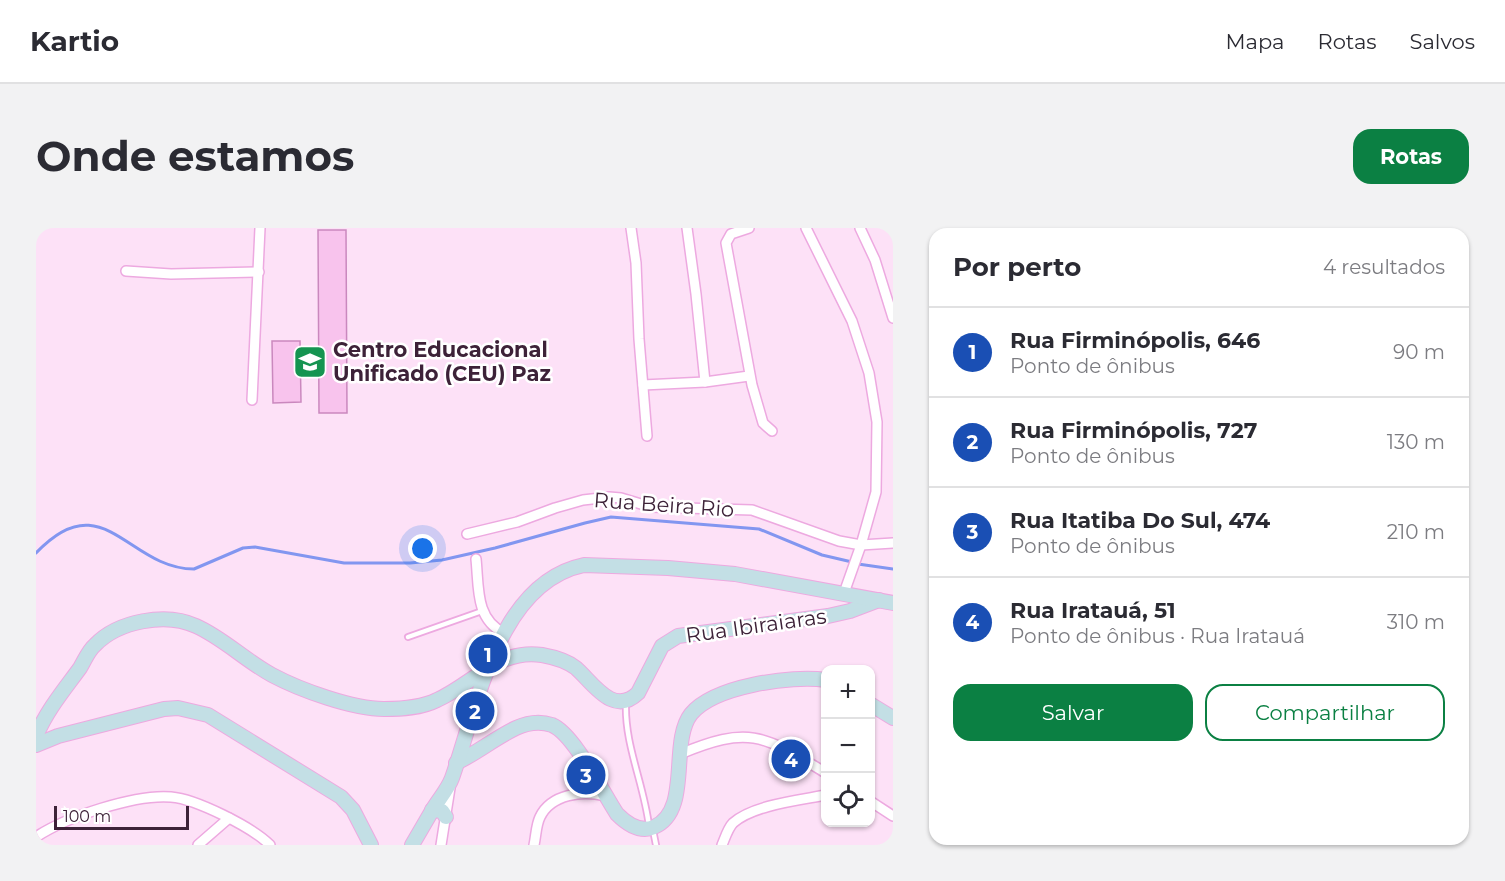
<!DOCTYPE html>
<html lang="pt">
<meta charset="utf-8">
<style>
body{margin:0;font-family:Montserrat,sans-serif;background:#f2f2f3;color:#2b2b33}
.controls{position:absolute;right:18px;bottom:18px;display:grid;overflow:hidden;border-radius:12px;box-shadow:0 2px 4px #0004}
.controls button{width:54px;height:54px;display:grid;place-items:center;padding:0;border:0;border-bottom:2px solid #e1e1e2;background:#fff;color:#2b2b33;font:30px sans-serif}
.scale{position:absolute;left:18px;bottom:15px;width:135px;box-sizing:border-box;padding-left:6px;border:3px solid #3d2238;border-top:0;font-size:16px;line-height:21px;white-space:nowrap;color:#3d2238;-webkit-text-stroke:4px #fff;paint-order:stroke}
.you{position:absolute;left:387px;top:321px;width:21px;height:21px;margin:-15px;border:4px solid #fff;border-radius:50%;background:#1a73e8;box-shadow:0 0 0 9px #1a73e833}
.badge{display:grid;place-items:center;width:39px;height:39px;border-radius:50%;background:#0b8043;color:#fff;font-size:20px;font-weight:700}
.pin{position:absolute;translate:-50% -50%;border:3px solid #fff;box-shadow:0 2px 6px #0006}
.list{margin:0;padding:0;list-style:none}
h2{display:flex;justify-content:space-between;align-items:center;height:78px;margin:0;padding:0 24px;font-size:26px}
h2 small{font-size:20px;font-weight:400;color:#7c7c81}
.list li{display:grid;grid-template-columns:39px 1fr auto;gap:18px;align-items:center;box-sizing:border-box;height:90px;padding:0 24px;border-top:2px solid #e1e1e2}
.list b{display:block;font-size:22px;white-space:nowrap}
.list p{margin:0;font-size:20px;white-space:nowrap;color:#7c7c81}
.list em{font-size:20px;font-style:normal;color:#7c7c81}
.actions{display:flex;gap:12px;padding:18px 24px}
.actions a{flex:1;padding:14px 0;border:2px solid #0b8043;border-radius:18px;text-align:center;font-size:21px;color:#0b8043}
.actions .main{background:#0b8043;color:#fff}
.icon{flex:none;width:33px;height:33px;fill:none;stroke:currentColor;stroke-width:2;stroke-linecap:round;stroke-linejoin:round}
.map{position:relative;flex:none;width:857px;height:617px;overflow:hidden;border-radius:18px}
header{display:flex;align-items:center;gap:36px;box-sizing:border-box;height:84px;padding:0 30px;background:#fff;border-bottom:2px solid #e1e1e2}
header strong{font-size:28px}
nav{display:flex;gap:33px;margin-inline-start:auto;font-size:21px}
.intro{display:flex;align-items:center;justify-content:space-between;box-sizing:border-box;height:144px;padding:0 36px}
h1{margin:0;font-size:42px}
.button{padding:15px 27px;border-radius:18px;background:#0b8043;color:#fff;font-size:21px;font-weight:700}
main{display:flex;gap:36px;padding:0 36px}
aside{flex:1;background:#fff;border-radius:18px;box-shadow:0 2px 4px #0004}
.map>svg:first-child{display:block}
</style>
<header>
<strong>Kartio</strong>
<nav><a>Mapa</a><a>Rotas</a><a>Salvos</a></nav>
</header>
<div class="intro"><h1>Onde estamos</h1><a class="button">Rotas</a></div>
<main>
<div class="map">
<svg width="857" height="617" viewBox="0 0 857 617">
<rect width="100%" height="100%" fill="#fde1f7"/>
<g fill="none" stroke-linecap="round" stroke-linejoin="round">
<!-- stream -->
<g stroke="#8296f0" stroke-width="3">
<path d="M0,325C67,254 92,341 158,341L207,320L219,319L308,335H374L406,332L459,320L549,295L575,289L723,301L786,327L816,334"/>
<path d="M822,336L857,341"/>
</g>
</g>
<!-- building -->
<g fill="#f8c3ed" stroke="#ca88be" stroke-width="1.5">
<path d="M282,2H310L311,185H283Z"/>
<path d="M236,113H264L265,174L237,175Z"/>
</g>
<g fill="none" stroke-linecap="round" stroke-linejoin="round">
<defs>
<g id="lane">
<path d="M372,409L446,383"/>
<path d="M590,474C588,516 608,556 613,598"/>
<path d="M617,602L620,617"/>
</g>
<g id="street">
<path d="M595,0L600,35L603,111L611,208"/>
<path d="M651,0L660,66L669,154"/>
<path d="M713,0L695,6L690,15L716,157L727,195L736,203"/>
<path d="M770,0L816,93L833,145L841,194L840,264L825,317L808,365"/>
<path d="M824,0L839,32L857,90"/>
<path d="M90,43L135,46L223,44"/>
<path d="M607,157L669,154L713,148"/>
<path d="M216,172L224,0"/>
<path d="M431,306L481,294L519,280L547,272L573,269L585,270L615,279L716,282L803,313L825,317L857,315"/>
<path d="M440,331C443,359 439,391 468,405"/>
<path d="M644,526C714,497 727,507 790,545"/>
<path d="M834,573L857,588"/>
<path d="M0,609C30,589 99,566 135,569C160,571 216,599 234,617"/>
<path d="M162,617L193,590"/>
<path d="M405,617L414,560"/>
<path d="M498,617C500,608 500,597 504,589C515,566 547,562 569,568"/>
<path d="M686,617C689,610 692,600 697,595C717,577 764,572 790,567"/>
</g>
<g id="secondary">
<path d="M834,476L857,490"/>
<path d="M0,508C11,482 28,462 44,440C49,432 52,423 59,417C82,393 130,384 160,398C187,410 210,433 236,447C264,462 317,481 348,481C366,481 385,480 401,472C437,456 463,420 506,427C517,429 531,433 540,440C557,455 577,489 602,465L626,418L642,408L792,388L814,383L843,372"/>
<path d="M0,517L22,508L128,481L142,480L172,487L305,569L317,582L335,617"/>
<path d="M420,535C441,525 459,510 480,500C491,495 504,493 516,497C538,506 567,565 581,586C590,595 604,605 618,599C656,583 633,514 655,486C678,458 755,447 790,452"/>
<path d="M396,582L406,583L410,589"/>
<path d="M376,617C383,605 390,593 397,581C403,571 412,561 416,550C441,480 461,355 548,337L632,340L699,346L857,375"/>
</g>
</defs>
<!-- lane casing -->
<use href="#lane" stroke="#eda9e0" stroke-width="8"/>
<!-- street casing -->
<use href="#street" stroke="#eda9e0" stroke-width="12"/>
<!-- secondary casing -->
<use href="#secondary" stroke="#eda9e0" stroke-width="16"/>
<!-- lane -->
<use href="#lane" stroke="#fff" stroke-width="4.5"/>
<!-- street -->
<use href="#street" stroke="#fff" stroke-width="9"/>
<!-- secondary -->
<use href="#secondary" stroke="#c3dfe5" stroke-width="14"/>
</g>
<!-- icons -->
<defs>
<symbol id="school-square" viewBox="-11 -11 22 22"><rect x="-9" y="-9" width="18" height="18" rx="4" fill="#159451" stroke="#fff"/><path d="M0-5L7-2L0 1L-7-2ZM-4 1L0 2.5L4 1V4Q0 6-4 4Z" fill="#fff"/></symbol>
</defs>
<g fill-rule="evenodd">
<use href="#school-square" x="255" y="115" width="38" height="38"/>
</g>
<g text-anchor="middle" stroke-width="5" stroke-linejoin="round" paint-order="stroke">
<!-- poi labels -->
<g font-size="21" font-weight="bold" fill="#3d2238" stroke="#fff" text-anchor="start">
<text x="297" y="129">Centro Educacional<tspan x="297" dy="24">Unificado (CEU) Paz</tspan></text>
</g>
<!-- street labels -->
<g font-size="21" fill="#3d2238" stroke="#fff">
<text transform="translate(628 277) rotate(4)" y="7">Rua Beira Rio</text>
<text transform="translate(720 398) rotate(-8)" y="7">Rua Ibiraiaras</text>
</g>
</g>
</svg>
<div class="controls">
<button>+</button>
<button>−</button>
<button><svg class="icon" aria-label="locate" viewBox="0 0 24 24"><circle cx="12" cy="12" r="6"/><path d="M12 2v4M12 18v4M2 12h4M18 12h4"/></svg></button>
</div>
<div class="scale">100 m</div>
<div class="you"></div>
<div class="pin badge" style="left:452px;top:426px;background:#1a4fb4">1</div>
<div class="pin badge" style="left:439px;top:483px;background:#1a4fb4">2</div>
<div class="pin badge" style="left:550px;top:547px;background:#1a4fb4">3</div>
<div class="pin badge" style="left:755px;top:531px;background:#1a4fb4">4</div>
</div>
<aside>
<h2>Por perto<small>4 resultados</small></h2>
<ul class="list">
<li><span class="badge" style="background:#1a4fb4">1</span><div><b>Rua Firminópolis, 646</b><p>Ponto de ônibus</p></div><em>90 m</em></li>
<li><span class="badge" style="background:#1a4fb4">2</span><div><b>Rua Firminópolis, 727</b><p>Ponto de ônibus</p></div><em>130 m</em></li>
<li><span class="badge" style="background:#1a4fb4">3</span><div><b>Rua Itatiba Do Sul, 474</b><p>Ponto de ônibus</p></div><em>210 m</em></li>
<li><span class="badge" style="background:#1a4fb4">4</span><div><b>Rua Iratauá, 51</b><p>Ponto de ônibus · Rua Iratauá</p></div><em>310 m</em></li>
</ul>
<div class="actions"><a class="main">Salvar</a><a>Compartilhar</a></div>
</aside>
</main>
